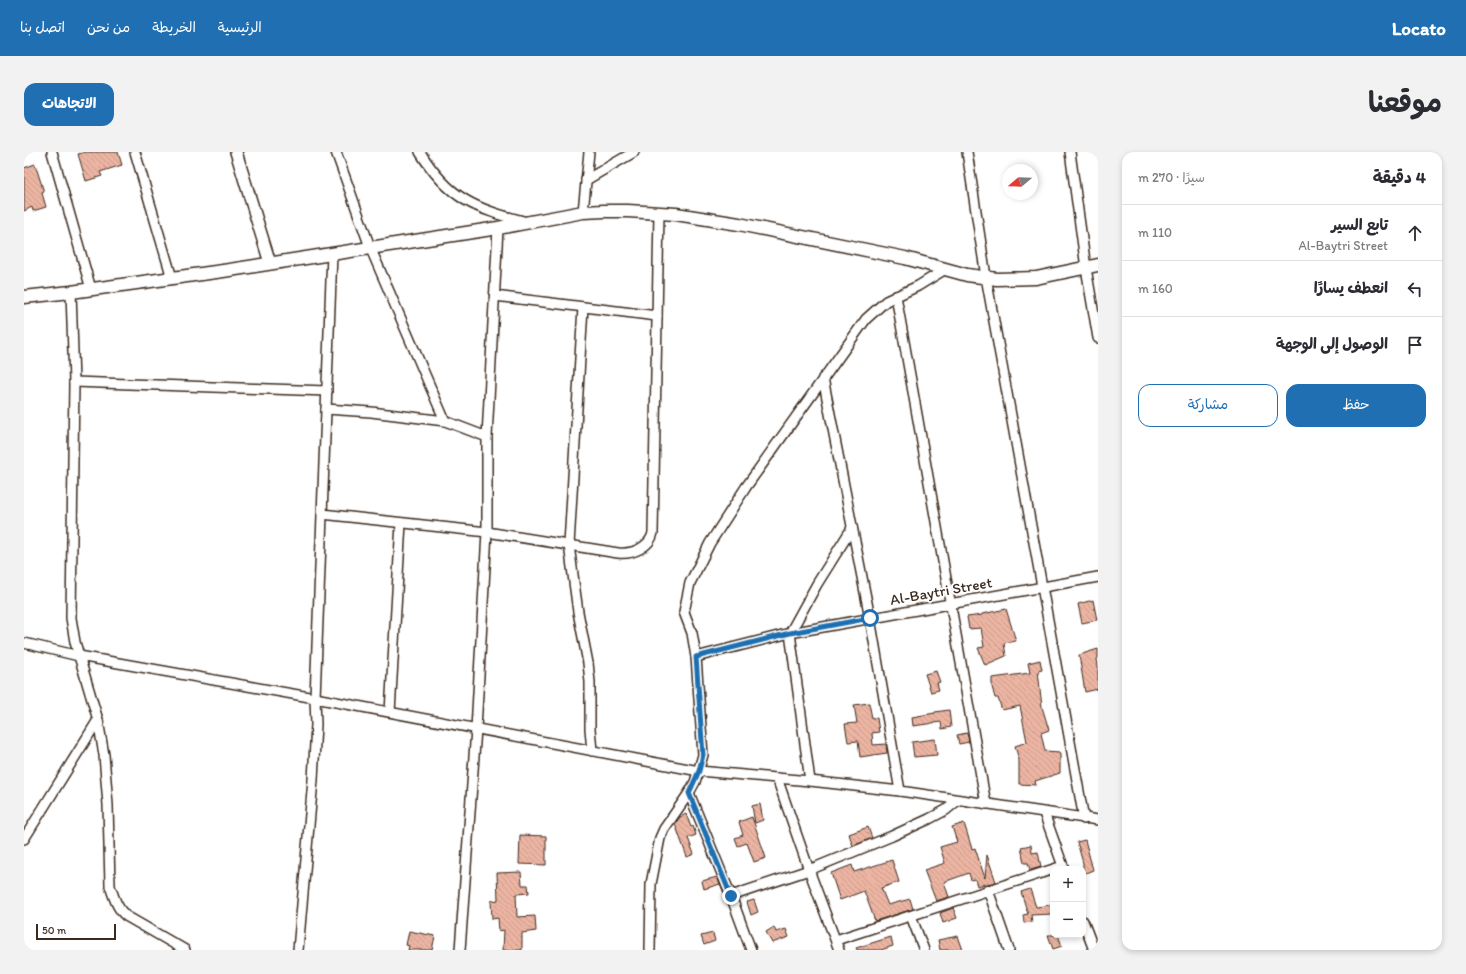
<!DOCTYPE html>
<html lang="ar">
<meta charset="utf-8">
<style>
body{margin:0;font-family:Itim,"Playpen Sans Arabic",sans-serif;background:#f2f2f3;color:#2b2b33;direction:rtl}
.controls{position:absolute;right:12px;bottom:12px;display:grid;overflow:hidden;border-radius:8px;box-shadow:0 2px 6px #0003}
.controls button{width:36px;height:36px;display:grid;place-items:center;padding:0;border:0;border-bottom:1px solid #e1e1e2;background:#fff;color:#2b2b33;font:20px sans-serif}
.compass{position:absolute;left:978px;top:12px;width:36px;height:36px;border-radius:50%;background:#fff;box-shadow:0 2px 6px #0003;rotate:251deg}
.scale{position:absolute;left:12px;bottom:10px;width:80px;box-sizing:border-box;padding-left:4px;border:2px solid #3b2a1e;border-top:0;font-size:11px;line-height:14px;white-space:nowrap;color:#3b2a1e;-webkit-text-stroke:3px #fff;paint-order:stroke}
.stop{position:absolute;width:12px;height:12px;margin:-9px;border:3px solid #1f6fb2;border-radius:50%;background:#fff}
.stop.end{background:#1f6fb2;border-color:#fff;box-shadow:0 1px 4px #0008}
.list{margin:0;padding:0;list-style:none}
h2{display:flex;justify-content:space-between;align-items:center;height:52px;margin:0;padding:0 16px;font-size:17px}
h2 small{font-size:13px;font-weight:400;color:#7c7c81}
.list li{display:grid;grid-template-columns:26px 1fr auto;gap:12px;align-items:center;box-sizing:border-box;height:56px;padding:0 16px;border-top:1px solid #e1e1e2}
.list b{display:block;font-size:15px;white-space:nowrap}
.list p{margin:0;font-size:13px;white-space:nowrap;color:#7c7c81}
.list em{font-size:13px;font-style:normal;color:#7c7c81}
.actions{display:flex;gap:8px;padding:12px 16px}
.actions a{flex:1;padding:9px 0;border:1px solid #1f6fb2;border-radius:12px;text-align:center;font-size:14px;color:#1f6fb2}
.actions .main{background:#1f6fb2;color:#fff}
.icon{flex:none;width:22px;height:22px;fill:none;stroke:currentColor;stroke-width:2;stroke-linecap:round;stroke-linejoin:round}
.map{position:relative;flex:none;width:1074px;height:798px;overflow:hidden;direction:ltr;border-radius:12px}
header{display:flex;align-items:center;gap:24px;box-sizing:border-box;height:56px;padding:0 20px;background:#1f6fb2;color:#fff}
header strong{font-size:19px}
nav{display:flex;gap:22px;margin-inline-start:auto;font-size:14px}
.intro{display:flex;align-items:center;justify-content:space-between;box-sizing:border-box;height:96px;padding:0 24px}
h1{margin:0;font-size:28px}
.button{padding:10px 18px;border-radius:12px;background:#1f6fb2;color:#fff;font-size:14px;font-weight:700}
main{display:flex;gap:24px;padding:0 24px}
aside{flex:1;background:#fff;border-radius:12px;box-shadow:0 2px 6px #0003}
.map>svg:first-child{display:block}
</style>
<header>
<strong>Locato</strong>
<nav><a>الرئيسية</a><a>الخريطة</a><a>من نحن</a><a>اتصل بنا</a></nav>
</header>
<div class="intro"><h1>موقعنا</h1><a class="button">الاتجاهات</a></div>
<main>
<aside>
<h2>4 دقيقة<small>سيرًا · 270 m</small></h2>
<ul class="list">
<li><svg class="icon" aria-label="ahead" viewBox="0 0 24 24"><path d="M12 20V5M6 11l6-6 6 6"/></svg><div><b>تابع السير</b><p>Al-Baytri Street</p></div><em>110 m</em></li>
<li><svg class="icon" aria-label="left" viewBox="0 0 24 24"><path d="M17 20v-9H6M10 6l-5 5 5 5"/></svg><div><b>انعطف يسارًا</b></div><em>160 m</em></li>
<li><svg class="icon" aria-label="arrive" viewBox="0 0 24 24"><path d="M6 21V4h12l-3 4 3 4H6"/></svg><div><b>الوصول إلى الوجهة</b></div></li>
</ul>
<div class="actions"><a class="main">حفظ</a><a>مشاركة</a></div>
</aside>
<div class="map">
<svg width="1074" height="798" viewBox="0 0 1074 798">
<defs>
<pattern id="building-back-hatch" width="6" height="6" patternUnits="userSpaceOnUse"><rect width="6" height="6" fill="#ecb4a2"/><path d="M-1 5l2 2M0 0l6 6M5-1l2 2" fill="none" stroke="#cb9b8b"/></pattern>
</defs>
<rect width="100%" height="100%" fill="#fff"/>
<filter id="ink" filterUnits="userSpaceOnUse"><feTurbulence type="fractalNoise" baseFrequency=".025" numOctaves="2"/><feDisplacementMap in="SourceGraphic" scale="8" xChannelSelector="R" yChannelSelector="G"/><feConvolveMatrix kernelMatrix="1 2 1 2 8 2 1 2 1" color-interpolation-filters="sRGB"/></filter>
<g filter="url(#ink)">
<!-- building -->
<g fill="url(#building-back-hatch)" stroke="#3b2a1e">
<path d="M62,0H94L98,13L76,20L78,24L62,29L54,2Z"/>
<path d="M11,12L20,40L18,41L22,55L9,59L8,55L0,59V16Z"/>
<path d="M1069,448L1073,468L1058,471L1054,452Z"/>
<path d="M982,457L992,489L980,491L982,504L961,513L954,496L960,495L957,476L945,477L943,465L958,463V462Z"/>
<path d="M1074,497V506L1073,507L1074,515V537L1061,540L1055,503Z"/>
<path d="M1016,508L1018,518L1014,519L1018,555L1025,578L1017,581L1021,599L1036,600V621L1011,629L1012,633L995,632V608L991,594L1003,590L996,554L978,558L974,546H971L968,535V526L1006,521L1004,511Z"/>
<path d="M912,519L916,530L913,531L915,538L907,540L901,522Z"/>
<path d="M845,551L848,566H853L855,580L848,581L849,593L862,592L863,601L836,605L834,589L824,590L821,572L833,571L830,553Z"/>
<path d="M925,558L927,575L918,577L917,570L889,574L888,565L911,561V560Z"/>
<path d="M943,581L945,590L935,592L933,583Z"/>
<path d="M911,587L913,603L890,605L888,590Z"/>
<path d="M736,652L739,668L731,671L728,654Z"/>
<path d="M662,662L667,675L669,674L672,683L664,686L670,702L663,705L651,672L656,665Z"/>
<path d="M728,665L742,706L730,710L723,691L714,694L711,686L719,683L715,670Z"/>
<path d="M940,671L948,697L951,696L961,726L963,703L972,730L953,734L951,727L947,728L945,721L920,730L925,745L912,749L900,718L921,711L916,695L933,690L928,675Z"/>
<path d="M844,675L848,686L829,694L825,682Z"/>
<path d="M496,683L522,684V713L495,712Z"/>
<path d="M1061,688L1069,718L1059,722V711L1053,690Z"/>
<path d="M1007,693L1008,701L1014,700L1017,715L1006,718L1004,711H1000L997,695Z"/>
<path d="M868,708L875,730L857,736L864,753L886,747L889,757L851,769L840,739L816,748L807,721L828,713L830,720Z"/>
<path d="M497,720L498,733H504L505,741L492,742L493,765L511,764L512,779L498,781V798H479L480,778L475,779L474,766L468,767L467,749L474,748L473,721Z"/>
<path d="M693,725L696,732L680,737L678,729Z"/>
<path d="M1006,737L1012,755L1020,754L1029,752V762L1007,763L1008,770L1000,771L999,763L1004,762L997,740Z"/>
<path d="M730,748L734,760L727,763L723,750Z"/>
<path d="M929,756L933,766L919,771L916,761Z"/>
<path d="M750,775L752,780L762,777L765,785L748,791L742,780Z"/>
<path d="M385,779L411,784L408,798H384L385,794L382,793Z"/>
<path d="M689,781L691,789L680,793L677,784Z"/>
<path d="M1024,783H1034L1038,794L1029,797Z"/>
<path d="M934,784L939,798H916L914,788Z"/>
<path d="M867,785L869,794L857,798H833L832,796Z"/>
</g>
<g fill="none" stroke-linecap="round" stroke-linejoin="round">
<defs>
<g id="minor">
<path d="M28,0L67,137"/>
<path d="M111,0L148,126"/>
<path d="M312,0L346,95L421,269"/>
<path d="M396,0C425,47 451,57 503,70"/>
<path d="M943,0L962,125L1060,667"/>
<path d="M1046,0L1062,116L1074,186"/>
<path d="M562,28L610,0"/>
<path d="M559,60L565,0"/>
<path d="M47,140L50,230L47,466L51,490L55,504L291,546L675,619L786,629L876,639L1074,668"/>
<path d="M471,144L633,164"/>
<path d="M872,144L962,652"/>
<path d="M559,155L545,393L554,460L564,511L566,530V577L568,599"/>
<path d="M799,226L846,466L876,639"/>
<path d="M50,230L303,239"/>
<path d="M302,257L347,260L421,269L463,285"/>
<path d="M298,362L463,380L594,401C608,403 626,395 629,381L635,61"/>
<path d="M0,491L55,504L74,568L0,687"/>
<path d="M672,505L766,481L1074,425"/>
<path d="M366,560L377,371"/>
<path d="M74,568L80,603L84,653L86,734C90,745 93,757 102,764L161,798"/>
<path d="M753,626L785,718L815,798"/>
<path d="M786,629L766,481L793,432L828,376"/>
<path d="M665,641L707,744L727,798"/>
<path d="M1020,661L1040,717"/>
<path d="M964,738L985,798"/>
<path d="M707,744L785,718L868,684L905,667L922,658L934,648"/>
<path d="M887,764L900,798"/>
<path d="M1059,769L1070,798"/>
<path d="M812,788L1039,714"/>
<path d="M274,798L289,628L292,572L291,546L308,102"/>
<path d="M436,798L452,577L463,380V285L474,76"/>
<path d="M626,798L627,732L636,686L640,677L665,641L671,630L679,603L672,505L668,481L660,460L666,431L686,391L722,335L842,167L862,149L894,134L920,118"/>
</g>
<path id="tertiary" d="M212,0L246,111"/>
<path id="secondary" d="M0,145L47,140L199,119L474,76L559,60L580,59H604L652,62L715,72L881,106L943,123L973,127L1012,126L1074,113"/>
</defs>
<!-- minor casing -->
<use href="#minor" stroke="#3b2a1e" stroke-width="12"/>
<!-- tertiary casing -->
<use href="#tertiary" stroke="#3b2a1e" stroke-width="14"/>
<!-- secondary casing -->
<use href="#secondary" stroke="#3b2a1e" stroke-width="15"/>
<!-- minor -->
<use href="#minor" stroke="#fff" stroke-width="9"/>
<!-- tertiary -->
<use href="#tertiary" stroke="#fff" stroke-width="11"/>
<!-- secondary -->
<use href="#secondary" stroke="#fff" stroke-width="12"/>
</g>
</g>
<g fill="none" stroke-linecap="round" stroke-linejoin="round" filter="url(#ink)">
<!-- route -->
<path stroke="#1f6fb2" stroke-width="5" d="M707,744L665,641L675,619L679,603L672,505L766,481L846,466"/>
</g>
<g text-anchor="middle" stroke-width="3.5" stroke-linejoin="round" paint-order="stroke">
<!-- street labels -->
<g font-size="15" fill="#3b2a1e" stroke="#fff">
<text transform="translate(917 439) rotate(-10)" y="5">Al-Baytri Street</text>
</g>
</g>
</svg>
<div class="controls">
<button>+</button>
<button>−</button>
</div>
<svg class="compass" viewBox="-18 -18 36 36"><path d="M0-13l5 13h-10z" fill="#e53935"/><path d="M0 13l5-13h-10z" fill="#7c7c81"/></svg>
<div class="scale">50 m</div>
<div class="stop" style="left:846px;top:466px"></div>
<div class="stop end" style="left:707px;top:744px"></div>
</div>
</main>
